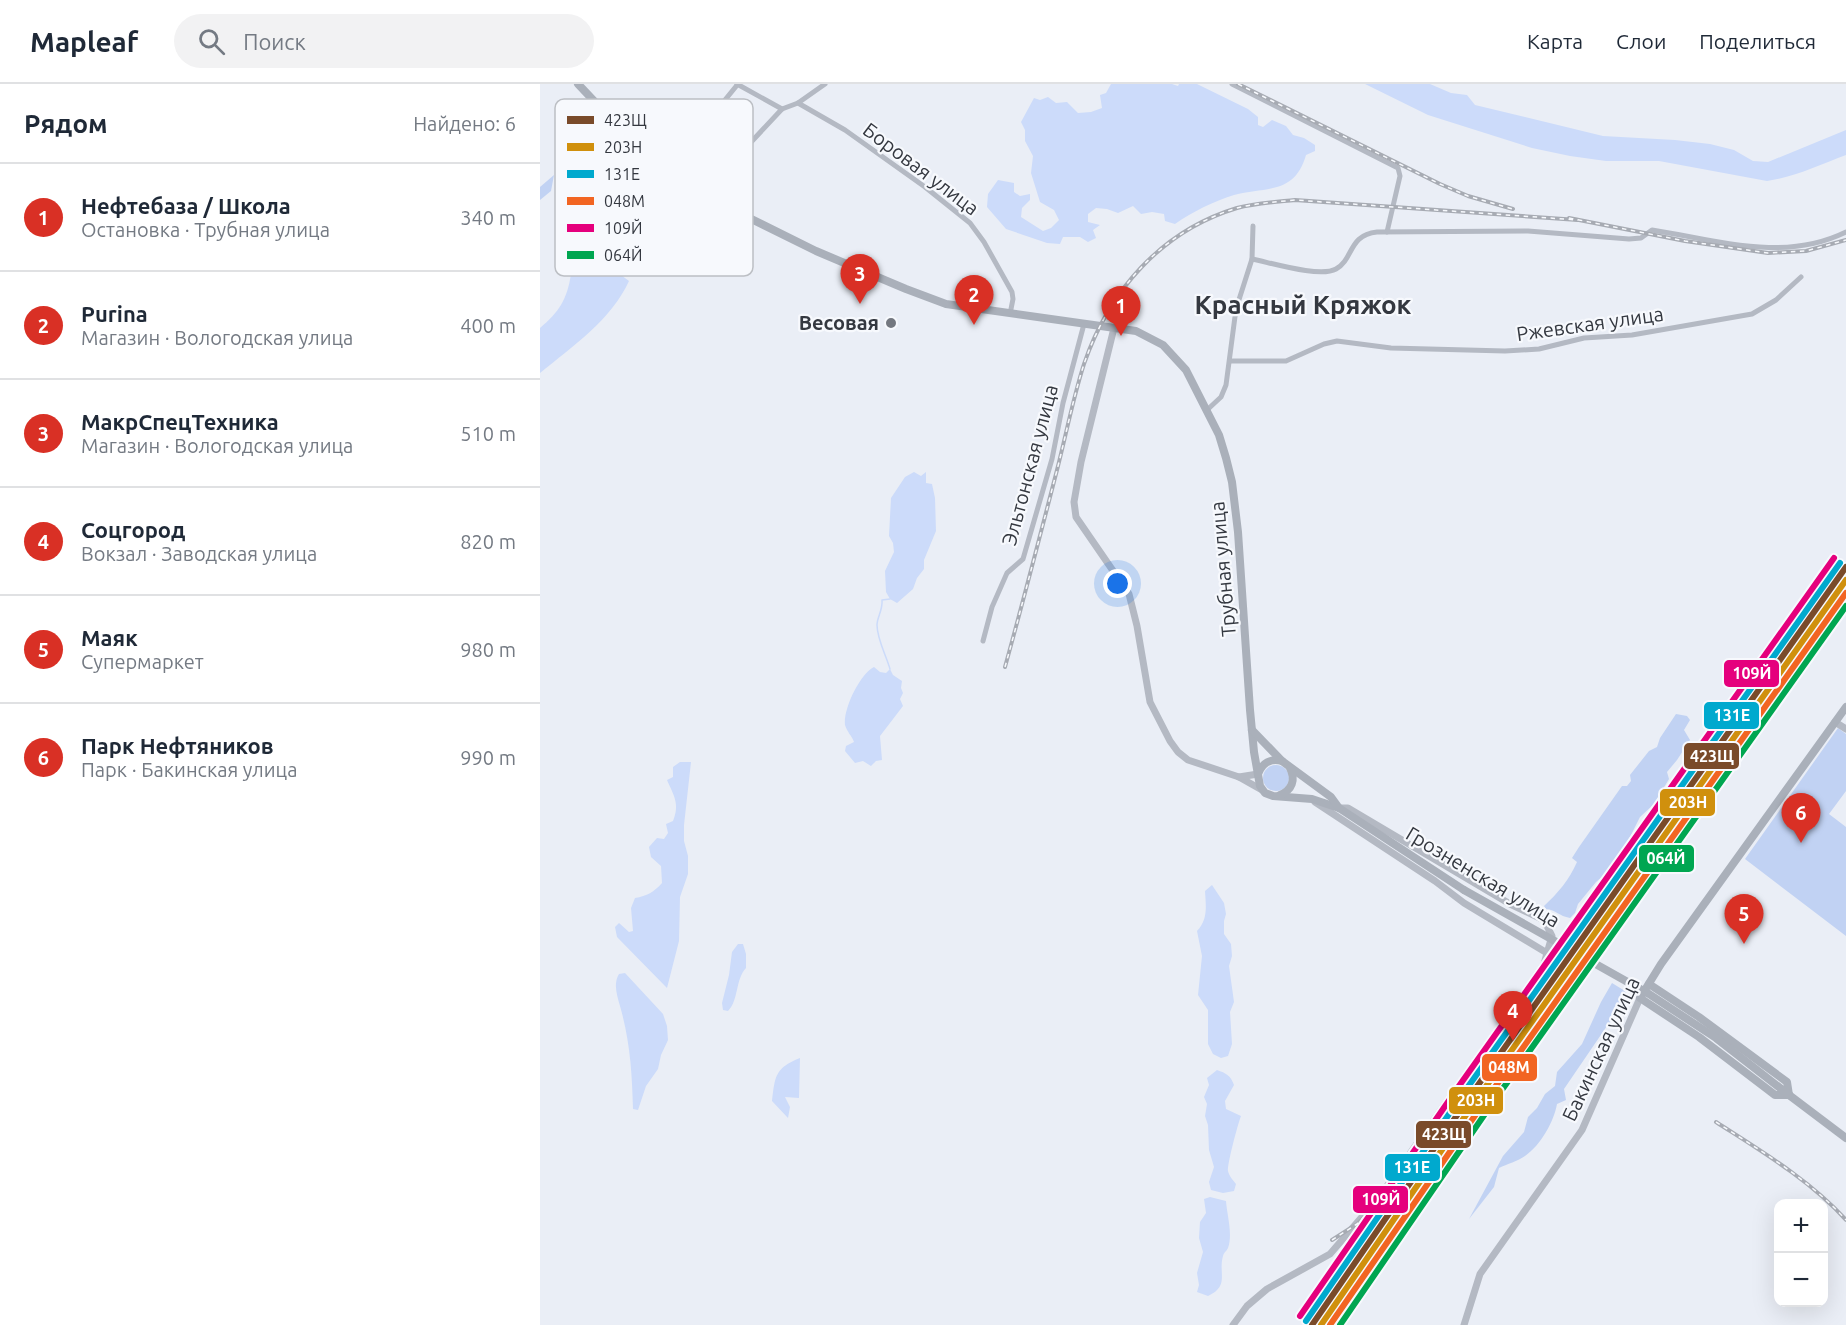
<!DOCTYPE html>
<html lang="ru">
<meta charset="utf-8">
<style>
body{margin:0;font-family:Ubuntu,sans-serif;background:#f2f2f3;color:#1f2937}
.controls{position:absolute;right:18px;bottom:18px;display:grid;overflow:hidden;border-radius:12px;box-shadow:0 6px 24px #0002}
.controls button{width:54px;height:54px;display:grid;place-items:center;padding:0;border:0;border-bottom:2px solid #e0e1e3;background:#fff;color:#1f2937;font:30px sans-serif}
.you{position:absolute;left:578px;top:500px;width:21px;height:21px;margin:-15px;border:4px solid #fff;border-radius:50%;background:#1a73e8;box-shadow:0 0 0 9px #1a73e833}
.badge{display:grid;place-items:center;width:39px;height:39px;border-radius:50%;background:#d93025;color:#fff;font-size:20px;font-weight:700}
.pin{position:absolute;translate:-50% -50px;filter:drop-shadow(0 2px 3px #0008)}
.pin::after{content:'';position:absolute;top:32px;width:21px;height:18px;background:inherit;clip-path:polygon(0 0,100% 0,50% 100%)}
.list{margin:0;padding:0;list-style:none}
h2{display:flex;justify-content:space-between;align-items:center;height:78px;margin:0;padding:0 24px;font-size:26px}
h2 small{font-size:20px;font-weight:400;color:#747a83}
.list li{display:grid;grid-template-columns:39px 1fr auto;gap:18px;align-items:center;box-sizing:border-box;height:108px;padding:0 24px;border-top:2px solid #e0e1e3}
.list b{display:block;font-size:22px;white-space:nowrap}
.list p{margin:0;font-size:20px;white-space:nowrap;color:#747a83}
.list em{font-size:20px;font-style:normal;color:#747a83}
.icon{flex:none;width:33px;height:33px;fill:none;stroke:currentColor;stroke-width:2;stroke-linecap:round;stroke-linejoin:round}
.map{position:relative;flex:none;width:1306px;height:1241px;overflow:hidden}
header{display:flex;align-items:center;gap:36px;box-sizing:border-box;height:84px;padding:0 30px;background:#fff;border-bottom:2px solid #e0e1e3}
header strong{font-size:28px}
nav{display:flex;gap:33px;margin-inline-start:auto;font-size:21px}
.search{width:420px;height:54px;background:#f2f2f3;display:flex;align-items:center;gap:15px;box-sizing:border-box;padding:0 21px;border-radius:33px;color:#747a83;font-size:22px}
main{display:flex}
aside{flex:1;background:#fff}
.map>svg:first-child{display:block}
</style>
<header>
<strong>Mapleaf</strong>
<div class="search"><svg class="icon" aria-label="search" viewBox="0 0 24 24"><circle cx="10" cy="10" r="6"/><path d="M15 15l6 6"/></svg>Поиск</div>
<nav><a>Карта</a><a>Слои</a><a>Поделиться</a></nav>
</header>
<main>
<aside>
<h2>Рядом<small>Найдено: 6</small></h2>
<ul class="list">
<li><span class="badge">1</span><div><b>Нефтебаза / Школа</b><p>Остановка · Трубная улица</p></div><em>340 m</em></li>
<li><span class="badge">2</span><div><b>Purina</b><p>Магазин · Вологодская улица</p></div><em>400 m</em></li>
<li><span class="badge">3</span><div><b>МакрСпецТехника</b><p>Магазин · Вологодская улица</p></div><em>510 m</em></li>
<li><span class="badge">4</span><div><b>Соцгород</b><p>Вокзал · Заводская улица</p></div><em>820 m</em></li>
<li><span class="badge">5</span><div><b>Маяк</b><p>Супермаркет</p></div><em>980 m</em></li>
<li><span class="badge">6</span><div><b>Парк Нефтяников</b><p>Парк · Бакинская улица</p></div><em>990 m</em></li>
</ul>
</aside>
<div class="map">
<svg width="1306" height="1241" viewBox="0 0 1306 1241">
<rect width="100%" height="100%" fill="#eaeef6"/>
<!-- green -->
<g fill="#c1d2f3">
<path d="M14,91L11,107L0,116V103Z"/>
<path d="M1136,630L1147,632L1150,636L1144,646L1150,656L1137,676L1127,688L1129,695L1114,720L1100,733L1091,751L1071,785L1056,798L1038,820L1035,829L1030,834C1019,832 1016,826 1006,825L1004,822C1018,809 1029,796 1037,778L1032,774L1039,763L1082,702H1087L1091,697L1090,691L1109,667L1117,663L1120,654Z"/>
<path d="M1298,644L1306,650V707L1289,730L1306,743V852L1205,775Z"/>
<circle cx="736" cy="694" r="13"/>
<path d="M1072,899L1085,907L1090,915L1085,926L1069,939L1024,1005L1026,1016L1017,1020C1014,1037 1001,1061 985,1072C978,1077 967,1080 959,1084L954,1103L929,1135L963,1072L984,1048L988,1033L997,1024L1005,1010L1015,1002L1017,988L1042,960L1061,918Z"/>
</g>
<!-- water -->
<g fill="#ccdbfa">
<path d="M571,0H632L638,2L639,0H657L708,25L718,33V41L723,43L732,36L746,42L753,51L764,54L775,61V67L766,71C755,110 727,103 694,111C674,117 652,128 635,140L625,137L624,130L612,128L601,130L593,122L578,129L567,125L556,124L548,130V138L560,141L553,146L556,154L548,158L540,153H523L520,160L507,159L466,145L447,123L448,110L458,96L474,99V108L480,112L490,110V116L482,124L481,133L503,147L511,144L519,136L514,126L500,118L491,89L493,72L485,57V46L481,38L494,14L500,16L508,13L516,19L527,18L538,29L551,28L562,24L560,11L566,9Z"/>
<path d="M825,0H890L911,9L927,11L935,21L1063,52L1135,56L1170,60L1194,66L1213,77L1228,78L1306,46V71C1279,81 1255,93 1227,97L1119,77H1066L1030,72L992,64L888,31Z"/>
<path d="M66,180L89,197C71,236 33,262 0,289V244C19,228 27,216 31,190L44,182L57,189Z"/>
<path d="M374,388L381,392L386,388V399L392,400L395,414L396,447L384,476V485L377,494L373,505L357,519L350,515L346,508L345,487L354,468L353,459L349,452L351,414L365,393Z"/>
<path d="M334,583L340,588L346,589L350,585L353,591L362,597L361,604L363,609L360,615L363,622L340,652L342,676L336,677L331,682L323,677L315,679L305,667L306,662L314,658C312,652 307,648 305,641C303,625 320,590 334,583Z"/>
<path d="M140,678H151L144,741V757L148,772V790L140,813L139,857L127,904L77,853L75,843L79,839L89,848L93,847L91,824L95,814C107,812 114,808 122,799L121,782L111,773L109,763L117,754L124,755L128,749L126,740L133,737C140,720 134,712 127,696L133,693V683Z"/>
<path d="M672,801L684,819L686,830L684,837V850L691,860L692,872L689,882L694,918L690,928L692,960L688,972L681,974L673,970L668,960V926L658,911L662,872L657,847C668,835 666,823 665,807Z"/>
<path d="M198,860H203L206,870V884C195,896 199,916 188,927L183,926L182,919L189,891L192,868Z"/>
<path d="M85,889L123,930L127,942L128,956L121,971L118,985L106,1002L98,1026L93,1025C92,988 90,957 80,922C77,911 73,900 79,890Z"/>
<path d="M260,974L259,1014L245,1013L250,1023L248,1034L232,1017C235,992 235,984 260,974Z"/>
<path d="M677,986C686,989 691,992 694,1001L685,1017L686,1025L701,1032C698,1039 687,1081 688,1087C689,1092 693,1096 696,1100L694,1107L683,1109L671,1106L669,1098L674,1083L669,1066L668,1041L665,1032L667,1020L664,1013L669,1001L667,994Z"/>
<path d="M670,1113L686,1117C687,1131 693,1150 688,1164C686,1168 684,1168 683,1172C678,1189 690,1202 668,1212L657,1208L659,1201L657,1189L663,1168L659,1154L660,1138L666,1129L664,1115Z"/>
</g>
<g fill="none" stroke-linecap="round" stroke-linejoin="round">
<!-- stream -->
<path stroke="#ccdbfa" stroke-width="1.5" d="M350,515L342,516C343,526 337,533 337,541C337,555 346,571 350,585"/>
<!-- minor -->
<g stroke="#b4b9c3" stroke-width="5">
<path d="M197,0L242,25"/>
<path d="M692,0L858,84L860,92L847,148"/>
<path d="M258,19L305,46L385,103L430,139L444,158L472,208L473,215L470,230"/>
<path d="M199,71L242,25L258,19L285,0"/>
<path d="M144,96L155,61L163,43L198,0"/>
<path d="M712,175C732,179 780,194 796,185C814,175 808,151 837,148L988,147L1089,155L1101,154L1112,146C1177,156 1243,179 1306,148"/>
<path d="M690,277H746L784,260L797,257L851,264L965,267L999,265L1044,254L1092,251L1212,230L1236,216L1261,193"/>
<path d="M667,326L681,313L686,301L696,225L712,175L713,142"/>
<path d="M443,557L452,523L467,489L483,475L512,375L523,319L544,240"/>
</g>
<!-- tertiary -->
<g stroke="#b4b9c3" stroke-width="7">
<path d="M574,244L541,378L534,418L536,433L589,510L597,542L610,618L630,657L638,668L648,676L699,693L722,706"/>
<path d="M1295,638L1306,645"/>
<path d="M699,693L718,690"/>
<path d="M775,718L895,797L924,819L1007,869"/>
<path d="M693,1241L707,1222L727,1205L790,1170L840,1112L1004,880L1012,852L1004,836L970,820L808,724H799"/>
<path d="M924,1241L940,1190L1042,1046L1100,914"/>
</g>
<!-- secondary -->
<g stroke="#aab0ba" stroke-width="8">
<path d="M38,0L89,54L144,96L183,121L276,167L366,205L406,220L596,247L623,261L646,286L679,351L686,374L692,398L698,448L710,626L714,668L720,702L725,709L733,712L772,715L799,724L924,806"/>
<path d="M712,646L742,677L791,713L799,724"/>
<path d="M718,690C722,679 731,674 742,677"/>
<path d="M740,711C752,706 756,696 750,684"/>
<path d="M1109,900L1159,933L1247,998L1249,1011"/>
<path d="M1249,1011H1235L1159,953L1100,914L1121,880L1306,623"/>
<path d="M1249,1011L1306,1054"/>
</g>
<defs>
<g id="rail">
<path d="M698,0L900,100L928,112L973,125"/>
<path d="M1029,134L1145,157L1228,169L1266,167L1306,156"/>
<path d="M465,583C483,518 500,452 517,386C526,351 533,314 544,280C569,207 621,147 697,124C716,119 735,118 755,116L1038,136"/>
<path d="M1241,598L1306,521"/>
<path d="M1225,615L1245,593"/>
<path d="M1176,1038C1221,1067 1270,1096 1306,1136"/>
<path d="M792,1156L817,1140L855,1104L1013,884L1061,821L1285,506"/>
</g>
</defs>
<!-- rail casing -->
<use href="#rail" stroke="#a7abb3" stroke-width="4"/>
<!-- rail -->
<use href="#rail" stroke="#f7f9fd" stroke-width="1.5" stroke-dasharray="4.5" stroke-linecap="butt"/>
<!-- secondary-bridge -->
<path stroke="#aab0ba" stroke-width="8" d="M924,806L1109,910L1176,954L1249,1011"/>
<defs>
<path id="rail-1" d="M772,1241L931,1011L1306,483"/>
<path id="rail-2" d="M781,1241L937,1015L1306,496"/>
<path id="rail-3" d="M766,1237L925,1007L1300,479"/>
<path id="rail-4" d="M790,1241L943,1020L1306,509"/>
<path id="rail-5" d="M760,1232L919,1002L1294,474"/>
<path id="rail-6" d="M800,1241L949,1024L1306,522"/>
</defs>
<!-- rail-1 casing -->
<use href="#rail-1" stroke="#f7f9fd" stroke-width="10"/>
<!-- rail-2 casing -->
<use href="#rail-2" stroke="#f7f9fd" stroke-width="10"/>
<!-- rail-3 casing -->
<use href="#rail-3" stroke="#f7f9fd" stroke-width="10"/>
<!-- rail-4 casing -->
<use href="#rail-4" stroke="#f7f9fd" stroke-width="10"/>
<!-- rail-5 casing -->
<use href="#rail-5" stroke="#f7f9fd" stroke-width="10"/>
<!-- rail-6 casing -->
<use href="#rail-6" stroke="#f7f9fd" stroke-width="10"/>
<!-- rail-1 -->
<use href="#rail-1" stroke="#7a4b2a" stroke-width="6"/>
<!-- rail-2 -->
<use href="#rail-2" stroke="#d0900d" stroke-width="6"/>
<!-- rail-3 -->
<use href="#rail-3" stroke="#00a9ce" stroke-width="6"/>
<!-- rail-4 -->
<use href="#rail-4" stroke="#f26522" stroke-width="6"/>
<!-- rail-5 -->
<use href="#rail-5" stroke="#e5007d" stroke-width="6"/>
<!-- rail-6 -->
<use href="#rail-6" stroke="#00a651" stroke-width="6"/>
</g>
<!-- markers -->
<circle fill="#747880" stroke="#f7f9fd" stroke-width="2" cx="351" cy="239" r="6"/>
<g text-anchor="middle" stroke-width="4.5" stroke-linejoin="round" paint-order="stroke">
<!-- street labels -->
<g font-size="20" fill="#343840" stroke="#f7f9fd">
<text transform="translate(381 85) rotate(37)" y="7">Боровая улица</text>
<text transform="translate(1050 240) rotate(-8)" y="7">Ржевская улица</text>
<text transform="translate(490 381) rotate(-75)" y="7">Эльтонская улица</text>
<text transform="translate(683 485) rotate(-95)" y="7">Трубная улица</text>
<text transform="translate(943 793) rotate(31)" y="7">Грозненская улица</text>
<text transform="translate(1061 965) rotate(-65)" y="7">Бакинская улица</text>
</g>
<!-- poi labels -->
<g font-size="20" font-weight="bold" fill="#343840" stroke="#f7f9fd" text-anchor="end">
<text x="339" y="246">Весовая</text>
</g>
<!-- district labels -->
<g font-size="26" font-weight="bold" fill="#343840" stroke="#f7f9fd">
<text x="763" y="230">Красный Кряжок</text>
</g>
</g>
<!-- legend -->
<rect x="15" y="15" width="198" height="177" rx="9" fill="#f7f9fd" stroke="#bcbfc4" stroke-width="1.5"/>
<rect x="27" y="32" width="27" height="8" fill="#7a4b2a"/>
<rect x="27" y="59" width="27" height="8" fill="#d0900d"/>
<rect x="27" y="86" width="27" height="8" fill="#00a9ce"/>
<rect x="27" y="113" width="27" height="8" fill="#f26522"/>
<rect x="27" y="140" width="27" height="8" fill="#e5007d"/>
<rect x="27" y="167" width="27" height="8" fill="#00a651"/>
<g font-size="16" fill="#343840">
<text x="64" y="42">423Щ</text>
<text x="64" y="69">203Н</text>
<text x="64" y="96">131Е</text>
<text x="64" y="123">048М</text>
<text x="64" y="150">109Й</text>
<text x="64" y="177">064Й</text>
</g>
<g stroke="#f7f9fd" stroke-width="2">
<rect x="1183" y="575" width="57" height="29" rx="6" fill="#e5007d"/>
<rect x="1163" y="617" width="57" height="29" rx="6" fill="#00a9ce"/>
<rect x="1143" y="658" width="57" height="28" rx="6" fill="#7a4b2a"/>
<rect x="1119" y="704" width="57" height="29" rx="6" fill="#d0900d"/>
<rect x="1098" y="760" width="57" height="29" rx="6" fill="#00a651"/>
<rect x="941" y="969" width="57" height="29" rx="6" fill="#f26522"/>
<rect x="908" y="1002" width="56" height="29" rx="6" fill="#d0900d"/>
<rect x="875" y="1036" width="57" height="29" rx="6" fill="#7a4b2a"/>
<rect x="844" y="1069" width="57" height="29" rx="6" fill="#00a9ce"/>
<rect x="812" y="1101" width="57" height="29" rx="6" fill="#e5007d"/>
</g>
<g font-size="16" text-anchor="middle" font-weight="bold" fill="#fff">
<text x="1212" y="595">109Й</text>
<text x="1192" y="637">131Е</text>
<text x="1172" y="678">423Щ</text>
<text x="1148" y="724">203Н</text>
<text x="1126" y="780">064Й</text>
<text x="969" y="989">048М</text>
<text x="936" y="1022">203Н</text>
<text x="904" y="1056">423Щ</text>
<text x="872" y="1089">131Е</text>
<text x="841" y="1121">109Й</text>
</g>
</svg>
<div class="controls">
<button>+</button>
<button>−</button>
</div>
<div class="you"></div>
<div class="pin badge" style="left:581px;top:252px">1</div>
<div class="pin badge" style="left:434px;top:241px">2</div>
<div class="pin badge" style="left:320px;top:220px">3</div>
<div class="pin badge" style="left:973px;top:957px">4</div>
<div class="pin badge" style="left:1204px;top:860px">5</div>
<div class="pin badge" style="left:1261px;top:759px">6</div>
</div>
</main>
